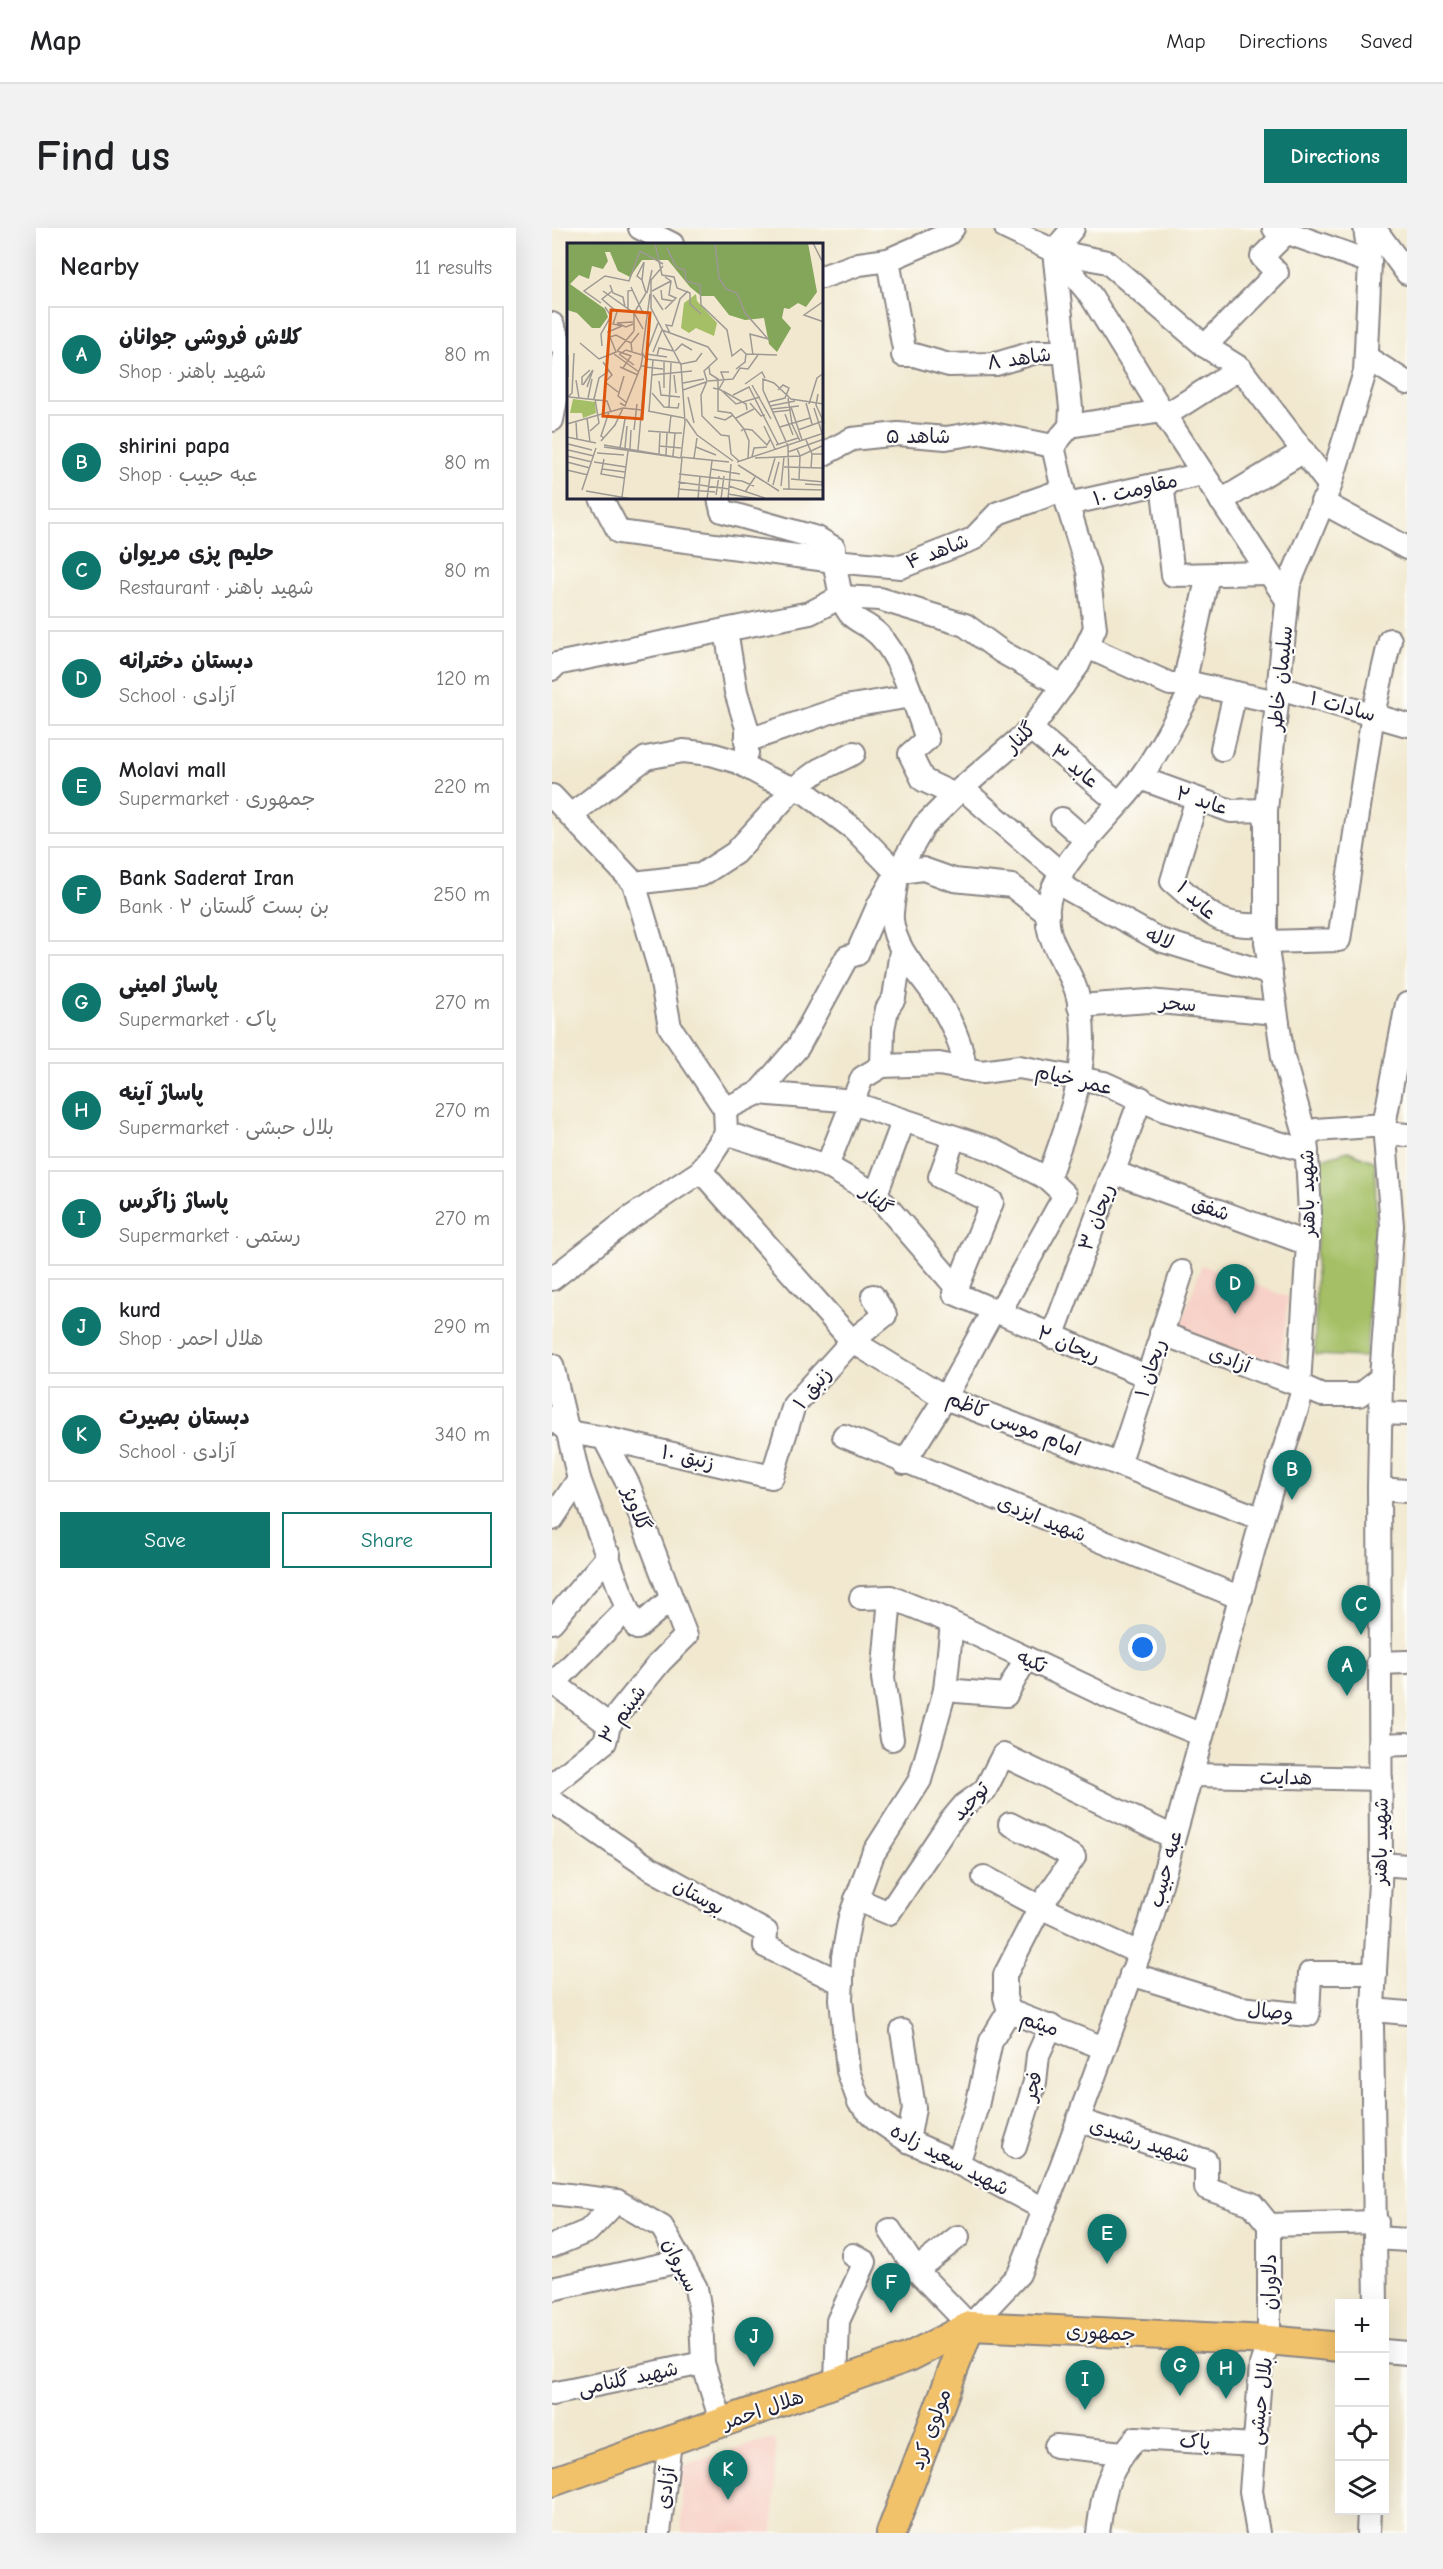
<!DOCTYPE html>
<meta charset="utf-8">
<style>
body{margin:0;font-family:"Comic Neue","Playpen Sans Arabic",sans-serif;background:#f2f2f2;color:#202124}
.controls{position:absolute;right:18px;bottom:18px;display:grid;overflow:hidden;border-radius:0px;box-shadow:0 6px 24px #0002}
.controls button{width:54px;height:54px;display:grid;place-items:center;padding:0;border:0;border-bottom:2px solid #e0e0e0;background:#fff;color:#202124;font:30px sans-serif}
.you{position:absolute;left:591px;top:1420px;width:21px;height:21px;margin:-15px;border:4px solid #fff;border-radius:50%;background:#1a73e8;box-shadow:0 0 0 9px #1a73e833}
.badge{display:grid;place-items:center;width:39px;height:39px;border-radius:50%;background:#0f766e;color:#fff;font-size:20px;font-weight:700}
.pin{position:absolute;translate:-50% -50px;filter:drop-shadow(0 2px 3px #0008)}
.pin::after{content:'';position:absolute;top:32px;width:21px;height:18px;background:inherit;clip-path:polygon(0 0,100% 0,50% 100%)}
.list{margin:0;padding:0;list-style:none}
h2{display:flex;justify-content:space-between;align-items:center;height:78px;margin:0;padding:0 24px;font-size:26px}
h2 small{font-size:20px;font-weight:400;color:#757577}
.list li{display:grid;grid-template-columns:39px 1fr auto;gap:18px;align-items:center;box-sizing:border-box;height:96px;margin:0 12px 12px;padding:0 12px;border:2px solid #e0e0e0;border-radius:0px}
.list b{display:block;font-size:22px;white-space:nowrap}
.list p{margin:0;font-size:20px;white-space:nowrap;color:#757577}
.list em{font-size:20px;font-style:normal;color:#757577}
.actions{display:flex;gap:12px;padding:18px 24px}
.actions a{flex:1;padding:14px 0;border:2px solid #0f766e;border-radius:0px;text-align:center;font-size:21px;color:#0f766e}
.actions .main{background:#0f766e;color:#fff}
.icon{flex:none;width:33px;height:33px;fill:none;stroke:currentColor;stroke-width:2;stroke-linecap:round;stroke-linejoin:round}
.map{position:relative;flex:none;width:855px;height:2305px;overflow:hidden;border-radius:0px}
header{display:flex;align-items:center;gap:36px;box-sizing:border-box;height:84px;padding:0 30px;background:#fff;border-bottom:2px solid #e0e0e0}
header strong{font-size:28px}
nav{display:flex;gap:33px;margin-inline-start:auto;font-size:21px}
.intro{display:flex;align-items:center;justify-content:space-between;box-sizing:border-box;height:144px;padding:0 36px}
h1{margin:0;font-size:42px}
.button{padding:15px 27px;border-radius:0px;background:#0f766e;color:#fff;font-size:21px;font-weight:700}
main{display:flex;gap:36px;padding:0 36px}
aside{flex:1;background:#fff;border-radius:0px;box-shadow:0 6px 24px #0002}
.map>svg:first-child{display:block}
</style>
<header>
<strong>Map</strong>
<nav><a>Map</a><a>Directions</a><a>Saved</a></nav>
</header>
<div class="intro"><h1>Find us</h1><a class="button">Directions</a></div>
<main>
<aside>
<h2>Nearby<small>11 results</small></h2>
<ul class="list">
<li><span class="badge">A</span><div><b>کلاش فروشی جوانان</b><p>Shop · شهید باهنر</p></div><em>80 m</em></li>
<li><span class="badge">B</span><div><b>shirini papa</b><p>Shop · عبه حبیب</p></div><em>80 m</em></li>
<li><span class="badge">C</span><div><b>حلیم پزی مریوان</b><p>Restaurant · شهید باهنر</p></div><em>80 m</em></li>
<li><span class="badge">D</span><div><b>دبستان دخترانه</b><p>School · آزادی</p></div><em>120 m</em></li>
<li><span class="badge">E</span><div><b>Molavi mall</b><p>Supermarket · جمهوری</p></div><em>220 m</em></li>
<li><span class="badge">F</span><div><b>Bank Saderat Iran</b><p>Bank · بن بست گلستان ۲</p></div><em>250 m</em></li>
<li><span class="badge">G</span><div><b>پاساژ امینی</b><p>Supermarket · پاک</p></div><em>270 m</em></li>
<li><span class="badge">H</span><div><b>پاساژ آینه</b><p>Supermarket · بلال حبشی</p></div><em>270 m</em></li>
<li><span class="badge">I</span><div><b>پاساژ زاگرس</b><p>Supermarket · رستمی</p></div><em>270 m</em></li>
<li><span class="badge">J</span><div><b>kurd</b><p>Shop · هلال احمر</p></div><em>290 m</em></li>
<li><span class="badge">K</span><div><b>دبستان بصیرت</b><p>School · آزادی</p></div><em>340 m</em></li>
</ul>
<div class="actions"><a class="main">Save</a><a>Share</a></div>
</aside>
<div class="map">
<svg width="855" height="2305" viewBox="0 0 855 2305">
<rect width="100%" height="100%" fill="#fdfcf7"/>
<filter id="ink" filterUnits="userSpaceOnUse"><feTurbulence type="fractalNoise" baseFrequency=".0167" numOctaves="2"/><feDisplacementMap in="SourceGraphic" scale="12" xChannelSelector="R" yChannelSelector="G"/><feConvolveMatrix kernelMatrix="1 2 1 2 8 2 1 2 1" color-interpolation-filters="sRGB"/></filter>
<filter id="wash" filterUnits="userSpaceOnUse"><feTurbulence type="fractalNoise" baseFrequency=".008" numOctaves="4" result="noise"/><feDisplacementMap in="SourceGraphic" scale="24" xChannelSelector="R" yChannelSelector="G"/><feGaussianBlur stdDeviation="1.35" result="paint"/><feColorMatrix in="noise" values="0 0 0 0 0 0 0 0 0 0 0 0 0 0 0 0 0 1.4 0 .05"/><feComposite in="paint" operator="in"/></filter>
<g filter="url(#wash)">
<rect width="100%" height="100%" fill="#f1e8cf"/>
<!-- built -->
<g fill="#f7d1c7">
<path d="M650,1037L736,1069L729,1136L626,1103Z"/>
<path d="M213,2212H224L221,2305H130V2238Z"/>
</g>
<!-- green -->
<path fill="#a4bf65" stroke="#637050" stroke-width="1.5" d="M796,923L823,934L824,983L814,1129L763,1127L764,1029L769,931Z"/>
</g>
<g filter="url(#ink)">
<g fill="none" stroke-linecap="round" stroke-linejoin="round">
<defs>
<g id="minor">
<path d="M88,0L120,16"/>
<path d="M454,0L502,23L539,68L610,183L735,372"/>
<path d="M722,0L818,34"/>
<path d="M822,0L855,45"/>
<path d="M502,23L555,34L653,118L688,140L778,258"/>
<path d="M336,32L351,116"/>
<path d="M270,49L307,36L336,32L396,6L401,0"/>
<path d="M0,96L13,126L0,192"/>
<path d="M653,118L725,45L710,29L734,5"/>
<path d="M351,127H362L397,137L444,136L484,124H513"/>
<path d="M814,129L855,155"/>
<path d="M614,187L688,140"/>
<path d="M518,198L610,183"/>
<path d="M270,227L300,211L346,206L394,210L431,204L501,218"/>
<path d="M610,255L621,347L716,345"/>
<path d="M167,270L170,283L265,310L282,320V333L349,339L421,311L446,285L511,262"/>
<path d="M669,273L752,223"/>
<path d="M770,274L855,320"/>
<path d="M516,276L651,246"/>
<path d="M174,402L184,464L195,500V525"/>
<path d="M535,419L618,456H643L725,474"/>
<path d="M0,441L4,436L258,385L289,369L282,333L67,304L49,270"/>
<path d="M632,456L656,347"/>
<path d="M727,460L855,497"/>
<path d="M479,501L567,575"/>
<path d="M194,513L293,479L360,468"/>
<path d="M670,521L683,465"/>
<path d="M588,550L679,583L714,582"/>
<path d="M410,560L510,646"/>
<path d="M403,567L371,552L358,526L375,511C364,481 350,430 327,407C308,388 301,399 289,369L328,371L413,397L450,424L511,458"/>
<path d="M0,568L82,655L107,739L118,799L173,881L174,905L149,943L78,990L0,1051"/>
<path d="M645,571L620,653C657,684 663,700 714,697"/>
<path d="M20,586L94,530L131,523L159,526L186,534L215,550L254,565L302,601L345,645"/>
<path d="M510,591L535,613"/>
<path d="M345,645L371,641L402,652L460,658L496,686"/>
<path d="M82,655L149,647L183,625L241,561L267,542L302,525"/>
<path d="M344,655C343,667 339,681 340,692C343,721 365,742 381,765C397,788 410,813 413,841"/>
<path d="M505,655L608,712L719,746"/>
<path d="M714,714L787,712L821,486L838,412"/>
<path d="M527,778L597,773L724,785"/>
<path d="M330,838L331,801L335,781L342,770L349,723"/>
<path d="M206,865L291,872L439,921L496,951L513,967L452,1076L441,1083L393,1170L352,1235"/>
<path d="M173,881L206,865L246,819L295,729L305,726L327,676L372,598L410,560L479,501L526,437L543,400L536,343L511,262L501,218L518,198L519,180L502,23L521,0"/>
<path d="M832,897L855,776"/>
<path d="M174,905L275,938L324,966L405,1060L402,1065L594,1148"/>
<path d="M833,905L855,907"/>
<path d="M402,910L388,949L440,974L405,1060"/>
<path d="M754,910L731,829L714,714V582L737,356L778,258L813,144L818,34L813,0"/>
<path d="M275,938L310,850L330,838L387,836L430,844L467,839L552,855L612,882L755,923"/>
<path d="M149,943L300,1113L393,1170L710,1291"/>
<path d="M561,944L756,1016"/>
<path d="M496,951C517,890 544,828 524,762C513,729 489,712 497,673C504,635 565,583 588,550C609,521 625,487 643,456"/>
<path d="M324,966L351,894"/>
<path d="M609,1105L747,1157"/>
<path d="M500,1109L589,870"/>
<path d="M0,1137L27,1251L75,1381L85,1400L119,1371"/>
<path d="M829,1185L855,1186"/>
<path d="M0,1190L17,1204L52,1210L77,1258L134,1408L108,1434L57,1497L53,1514L0,1557"/>
<path d="M292,1208L689,1370"/>
<path d="M52,1210L220,1249L242,1177L300,1113L333,1087L321,1068"/>
<path d="M567,1236L630,1044"/>
<path d="M827,1261L855,1263"/>
<path d="M0,1291L27,1251"/>
<path d="M338,1369L331,1450L340,1511"/>
<path d="M309,1370L338,1369L385,1388L561,1471L650,1507"/>
<path d="M0,1394L57,1327"/>
<path d="M400,1396L393,1462L368,1552L321,1626L298,1689L291,1729L289,1771L296,1843L307,1874L324,1891L356,1913L400,1932L492,1981"/>
<path d="M826,1435L855,1434"/>
<path d="M393,1462L454,1467L474,1430"/>
<path d="M57,1497L2,1455L75,1381"/>
<path d="M828,1517L855,1516"/>
<path d="M639,1547L829,1551"/>
<path d="M0,1573L96,1639L214,1704L213,1718L290,1755"/>
<path d="M458,1596L522,1629L488,1679L453,1747V1769L457,1783L552,1820"/>
<path d="M829,1636L855,1638"/>
<path d="M432,1649L488,1679L587,1725"/>
<path d="M304,1671L337,1685L397,1595L412,1577L433,1562L451,1527L621,1609"/>
<path d="M579,1746L688,1780L756,1787L758,1745H823"/>
<path d="M821,1782L855,1785"/>
<path d="M350,1803L362,1880L356,1913"/>
<path d="M526,1892L654,1933V1960L700,1976L717,1997"/>
<path d="M463,1919L483,1854L486,1827L499,1798"/>
<path d="M406,1935L425,1878L439,1813L457,1783"/>
<path d="M0,1965L65,1973L110,1999L144,2060L149,2090L151,2135L170,2196"/>
<path d="M717,1997L825,1994"/>
<path d="M338,2002L364,2042L418,2098L467,2046L509,1939L598,1696L710,1291L752,1159"/>
<path d="M824,2010L855,2012"/>
<path d="M0,2018L36,2003L65,1973"/>
<path d="M364,2042L406,2009"/>
<path d="M0,2061L128,2033"/>
<path d="M824,2076L820,1796L829,1636L827,1261L829,1150L840,998L832,897L764,902L754,910L758,985L747,1157L770,1167H807L829,1150"/>
<path d="M832,2123L855,2125"/>
<path d="M284,2156L286,2093L313,2034L301,2027"/>
<path d="M0,2166L151,2135"/>
<path d="M504,2218L571,2225"/>
<path d="M107,2305L118,2214"/>
<path d="M546,2305C552,2260 554,2246 584,2210L702,2217"/>
<path d="M706,2305L699,2263L709,2137L717,2112V1997"/>
<path d="M816,2305L817,2282"/>
</g>
<g id="major">
<path d="M418,2098L717,2112L788,2119"/>
<path d="M0,2254L357,2129L418,2098"/>
<path d="M339,2305L418,2098"/>
</g>
</defs>
<!-- minor casing -->
<use href="#minor" stroke="#8a8585" stroke-width="26"/>
<!-- major casing -->
<use href="#major" stroke="#8a8585" stroke-width="32"/>
<!-- minor -->
<use href="#minor" stroke="#fff" stroke-width="22"/>
<!-- major -->
<use href="#major" stroke="#f2c26a" stroke-width="28"/>
</g>
</g>
<g text-anchor="middle" stroke-width="4.5" stroke-linejoin="round" paint-order="stroke">
<!-- street labels -->
<g font-size="20" fill="#22223b" stroke="#fdfcf7">
<text transform="translate(467 130) rotate(-8)" y="7">شاهد ۸</text>
<text x="366" y="215">شاهد ۵</text>
<text transform="translate(583 261) rotate(-13)" y="7">مقاومت ۱۰</text>
<text transform="translate(385 323) rotate(-21)" y="7">شاهد ۴</text>
<text transform="translate(728 450) rotate(-84)" y="7">سلیمان خاطر</text>
<text transform="translate(791 478) rotate(15)" y="7">سادات ۱</text>
<text transform="translate(468 509) rotate(-44)" y="7">گلنار</text>
<text transform="translate(523 538) rotate(40)" y="7">عابد ۳</text>
<text transform="translate(650 572) rotate(18)" y="7">عابد ۲</text>
<text transform="translate(645 672) rotate(43)" y="7">عابد ۱</text>
<text transform="translate(608 710) rotate(23)" y="7">لاله</text>
<text transform="translate(626 775) rotate(4)" y="7">سحر</text>
<text transform="translate(522 851) rotate(13)" y="7">عمر خیام</text>
<text transform="translate(755 965) rotate(-91)" y="7">شهید باهنر</text>
<text transform="translate(325 972) rotate(42)" y="7">گلنار</text>
<text transform="translate(659 980) rotate(20)" y="7">شفق</text>
<text transform="translate(544 989) rotate(-70)" y="7">ریحان ۳</text>
<text transform="translate(517 1116) rotate(23)" y="7">ریحان ۲</text>
<text transform="translate(678 1131) rotate(21)" y="7">آزادی</text>
<text transform="translate(598 1140) rotate(-72)" y="7">ریحان ۱</text>
<text transform="translate(260 1160) rotate(-51)" y="7">زنبق ۱</text>
<text transform="translate(462 1195) rotate(22)" y="7">امام موسی کاظم</text>
<text transform="translate(136 1229) rotate(13)" y="7">زنبق ۱۰</text>
<text transform="translate(85 1281) rotate(69)" y="7">گلاویژ</text>
<text transform="translate(490 1290) rotate(22)" y="7">شهید ایزدی</text>
<text transform="translate(480 1433) rotate(25)" y="7">تکیه</text>
<text transform="translate(70 1486) rotate(-55)" y="7">شبنم ۳</text>
<text transform="translate(734 1549) rotate(1)" y="7">هدایت</text>
<text transform="translate(418 1573) rotate(-47)" y="7">توحید</text>
<text transform="translate(828 1613) rotate(-89)" y="7">شهید باهنر</text>
<text transform="translate(613 1641) rotate(-75)" y="7">عبه حبیب</text>
<text transform="translate(147 1668) rotate(29)" y="7">بوستان</text>
<text transform="translate(719 1783) rotate(6)" y="7">وصال</text>
<text transform="translate(488 1795) rotate(20)" y="7">میثم</text>
<text transform="translate(480 1858) rotate(-77)" y="7">فجر</text>
<text transform="translate(588 1912) rotate(18)" y="7">شهید رشیدی</text>
<text transform="translate(398 1931) rotate(28)" y="7">شهید سعید زاده</text>
<text transform="translate(129 2037) rotate(64)" y="7">سیروان</text>
<text transform="translate(717 2054) rotate(-90)" y="7">دلاوران</text>
<text transform="translate(549 2104) rotate(3)" y="7">جمهوری</text>
<text transform="translate(76 2150) rotate(-12)" y="7">شهید گلنامی</text>
<text transform="translate(708 2173) rotate(-83)" y="7">بلال حبشی</text>
<text transform="translate(211 2181) rotate(-19)" y="7">هلال احمر</text>
<text transform="translate(378 2201) rotate(-70)" y="7">مولوی کرد</text>
<text transform="translate(643 2213) rotate(4)" y="7">پاک</text>
<text transform="translate(113 2260) rotate(-83)" y="7">آزادی</text>
</g>
</g>
<!-- overview -->
<g transform="translate(15 15)">
<rect width="256" height="256" fill="#f1e8cf"/>
<path d="M129,51L130,58L150,80L147,93L129,85L122,90L114,85L117,60ZM6,156L28,159L29,170L16,175L15,170H3Z" fill="#a4bf65"/>
<path d="M0,0H241L250,49L239,64L231,60L222,66L217,65L215,75L224,85L210,109L202,101L197,75L178,77L162,72L147,53H134L123,44L101,17H75L63,34L51,28L43,9H38L41,18L36,26L25,23L22,36L12,32L3,41L38,66L41,74L33,85H25L10,70L0,67Z" fill="#83a65a"/>
<path fill="none" stroke="#9e9994" stroke-width="1.5" d="M88,0L95,32L107,34L110,45L123,50V61L134,71M148,0L152,35L159,46L170,50L178,70L201,96L183,91L186,112M246,0L257,22M100,5L109,24L118,27L119,38L133,42L134,62L160,87L165,113L174,106L179,111M77,19L75,37L79,50M96,23L84,37V65L114,122L118,179L114,214L162,219M75,37L70,33L77,19M43,42L46,50L56,54L58,64M64,44L75,68L81,71M94,47L95,56L106,58M36,48L67,70L76,86M85,48L104,38M80,50L85,27M86,52L96,67M257,58L237,72L257,79M34,60L17,48L38,33L62,38L73,8L96,21M98,66L109,55L102,52L104,38L98,34M61,67V48L66,47M66,79L50,80L59,84L66,81M95,87L141,104L150,116L137,128L140,138L134,152L135,173L154,192L162,193L164,211L172,218M67,88V70L79,50M103,90L99,82L105,83L113,56L121,48M43,94L49,92L64,100M13,100L32,116L49,109L41,89L55,83L46,81L50,69L35,56L45,48M35,103L34,91L44,73L38,64M50,108L64,113L56,125M50,108L67,88M65,108L64,100L72,90M108,108L115,101L125,107M86,109L95,87M47,111L72,129M52,111L67,122M53,111L59,107L75,112M75,111L83,51M79,111L91,80M79,111L100,114M1,112V134M90,113L92,105L107,108M79,116L114,120M36,119L45,132L38,139L51,149M114,121L129,118L135,110M53,124L71,132M78,124L96,126M142,124L143,131L151,136V168L164,170L177,186L185,187L200,202L203,197M169,126L178,119L179,111L210,112M85,132L125,128M107,132L109,150M57,133L51,153L60,160M9,137L12,155M92,138L94,152L113,154M141,138L166,136L173,125L181,126L191,112M116,140L137,136M178,141L195,129L198,135M15,142V134L23,127M16,142L26,127M185,142L204,176M20,144L26,127M97,145V119M146,145L154,147L169,161L193,154M152,146L157,137L154,129H162M116,147L139,139M156,148L179,161L180,167M85,150L97,164L111,165L112,160M251,151L249,162L257,180M166,152L182,144L211,201M1,154L5,150L7,110M2,154L40,158L44,169M121,154L127,180M21,155L25,136M221,155L225,181L233,198M27,156L32,135L42,128M202,159L218,155L222,145L216,142L211,147M53,160L58,163L74,123M183,160L194,173L198,172M239,160L245,181M242,161L250,135L257,130M203,163L228,158M102,164L104,120M224,164L235,197M247,165L255,190M205,166L232,163M81,168L117,175M82,168L86,117M206,169L224,167M218,171L226,192M147,174L158,177L166,172M20,175L23,199M169,175L187,166M119,176L130,192L166,218M9,178L10,197M0,181L56,165L75,167M197,183L208,206M213,184L243,175M67,187L70,161M231,187L256,178M23,188L32,180L28,156M81,188L108,190M174,188L177,186L182,198L181,215M102,190L104,172M0,194L29,200M37,195L34,193L42,169M239,197L245,211L244,225M34,198L48,182L56,165M1,201L25,207M209,202L231,195M92,203L114,205M37,204L114,215L37,202M129,204L149,212M53,205L58,176M58,205L60,183M63,206L64,187M230,206L233,213L232,237M1,207L27,213M71,207L79,116L76,111L74,123H78M221,209L257,196M30,210L57,212M92,211L93,190M245,211H256V196M99,212L100,190M0,213L25,219M106,213L108,190H115M185,214L187,205L200,204M127,215L130,195M188,215L233,213L257,202M37,216L34,231L57,235M0,219L23,225M27,219L59,224M170,219L257,190M171,222L212,248M217,224L255,225M35,226L58,229M144,226L173,231M0,227L21,232M112,231L175,238L187,243M224,236L257,239M111,239L162,246M201,239L208,215M238,241L255,242V239M206,242L212,219M162,243L198,255M214,243L217,214M111,246L148,249M216,246L257,247M222,246L221,203L196,147V136L207,140L224,156L257,161M15,247L29,205M19,248L65,256M178,249L188,234M161,251L191,256M149,252L152,233M55,254L61,208M111,256L115,215M131,256L133,233M140,256L145,218M154,256L157,233M161,256L164,221"/>
<path fill="#de560e" fill-opacity="0.15" stroke="#de560e" stroke-width="3" d="M44,67L83,70L75,176L36,173Z"/>
<rect width="256" height="256" fill="none" stroke="#22223b" stroke-width="3"/>
</g>
</svg>
<div class="controls">
<button>+</button>
<button>−</button>
<button><svg class="icon" aria-label="locate" viewBox="0 0 24 24"><circle cx="12" cy="12" r="6"/><path d="M12 2v4M12 18v4M2 12h4M18 12h4"/></svg></button>
<button><svg class="icon" aria-label="layers" viewBox="0 0 24 24"><path d="M12 4l9 5-9 5-9-5zM3 14l9 5 9-5"/></svg></button>
</div>
<div class="you"></div>
<div class="pin badge" style="left:795px;top:1468px">A</div>
<div class="pin badge" style="left:740px;top:1272px">B</div>
<div class="pin badge" style="left:809px;top:1407px">C</div>
<div class="pin badge" style="left:683px;top:1086px">D</div>
<div class="pin badge" style="left:555px;top:2036px">E</div>
<div class="pin badge" style="left:339px;top:2085px">F</div>
<div class="pin badge" style="left:628px;top:2168px">G</div>
<div class="pin badge" style="left:674px;top:2171px">H</div>
<div class="pin badge" style="left:533px;top:2182px">I</div>
<div class="pin badge" style="left:202px;top:2139px">J</div>
<div class="pin badge" style="left:176px;top:2272px">K</div>
</div>
</main>
